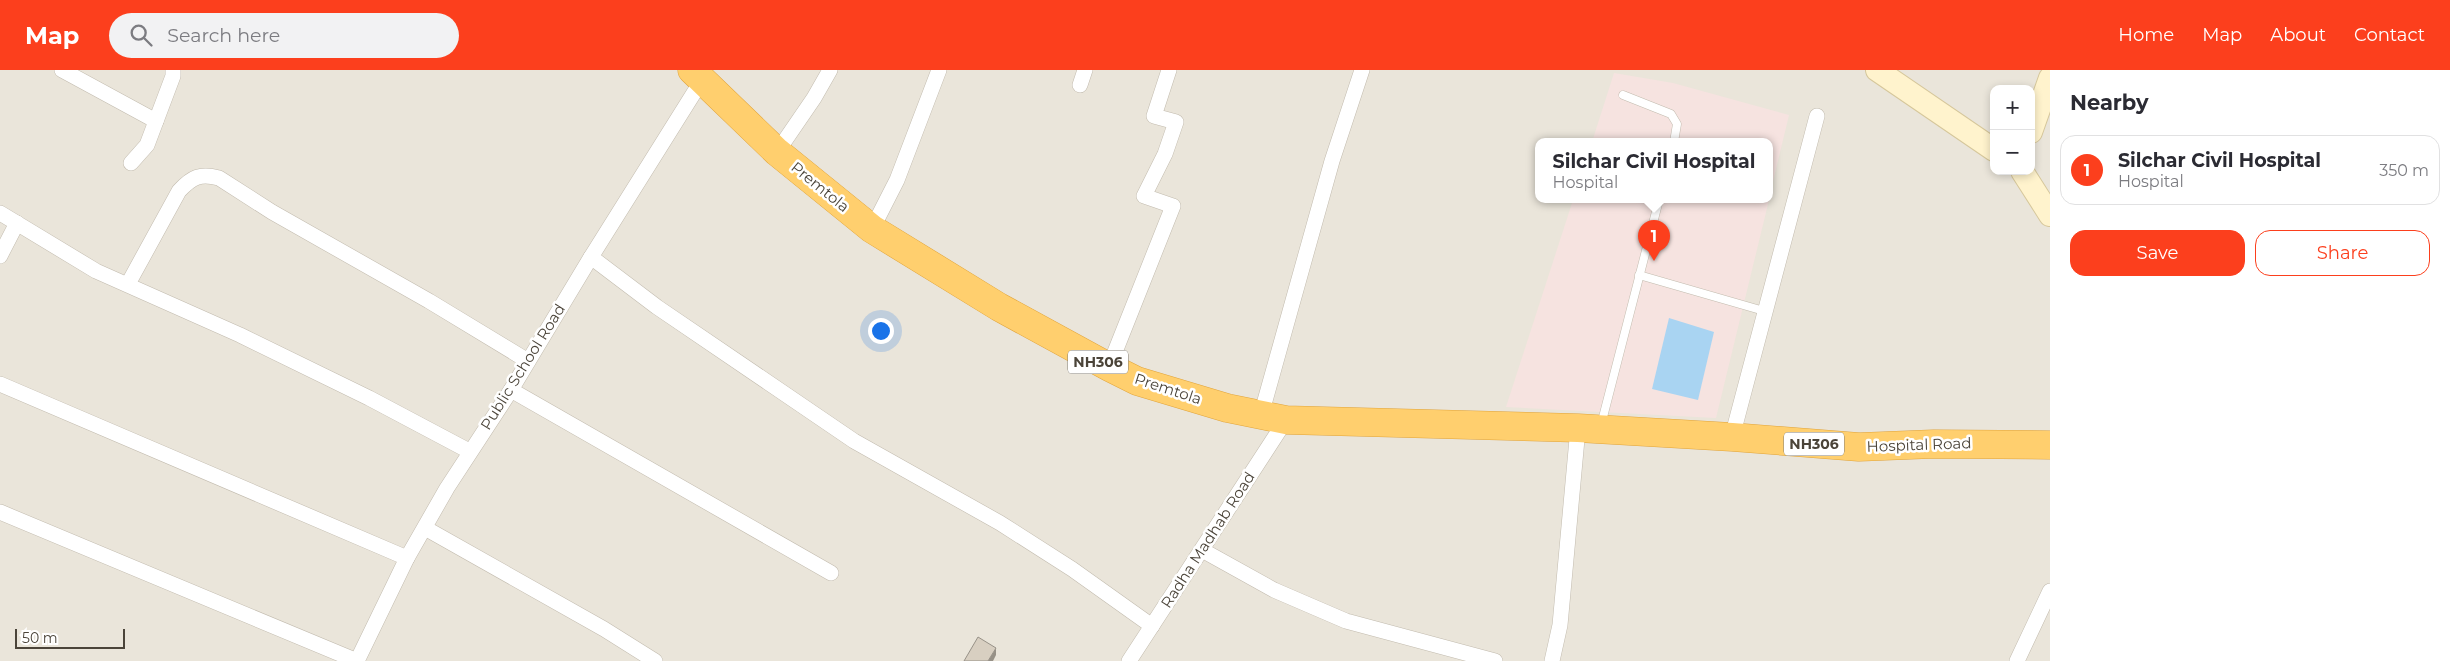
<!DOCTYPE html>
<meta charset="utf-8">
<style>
body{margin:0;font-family:Montserrat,sans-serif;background:#f2f2f3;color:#2b2b33}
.controls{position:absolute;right:15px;top:15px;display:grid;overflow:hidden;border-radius:10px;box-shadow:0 2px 8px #0003}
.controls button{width:45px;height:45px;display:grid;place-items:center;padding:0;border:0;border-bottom:1px solid #e1e1e2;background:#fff;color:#2b2b33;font:25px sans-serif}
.scale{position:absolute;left:15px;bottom:12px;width:110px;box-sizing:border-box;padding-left:5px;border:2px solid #4b4439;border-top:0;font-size:14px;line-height:18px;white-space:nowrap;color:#4b4439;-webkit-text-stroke:4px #fff;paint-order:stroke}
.you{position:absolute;left:880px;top:260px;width:18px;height:18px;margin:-12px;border:4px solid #fff;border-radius:50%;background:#1a73e8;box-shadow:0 0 0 8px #1a73e833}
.badge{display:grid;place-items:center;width:32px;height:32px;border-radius:50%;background:#fc3f1d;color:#fff;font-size:16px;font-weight:700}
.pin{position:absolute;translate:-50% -41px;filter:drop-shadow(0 1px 2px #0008)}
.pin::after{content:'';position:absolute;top:26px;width:18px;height:15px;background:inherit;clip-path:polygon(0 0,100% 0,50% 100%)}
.popup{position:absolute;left:1535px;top:68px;width:238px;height:65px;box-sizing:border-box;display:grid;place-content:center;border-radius:10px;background:#fff;filter:drop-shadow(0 1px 4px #0005);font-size:16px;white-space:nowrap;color:#7c7c81}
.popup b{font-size:19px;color:#2b2b33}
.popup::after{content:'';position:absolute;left:50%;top:100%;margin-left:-10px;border:10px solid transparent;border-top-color:#fff}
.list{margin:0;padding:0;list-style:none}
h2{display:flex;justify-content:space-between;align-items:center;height:65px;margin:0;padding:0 20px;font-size:21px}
h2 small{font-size:16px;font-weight:400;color:#7c7c81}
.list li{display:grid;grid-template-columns:32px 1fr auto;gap:15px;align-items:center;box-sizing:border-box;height:70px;margin:0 10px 10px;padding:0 10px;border:1px solid #e1e1e2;border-radius:15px}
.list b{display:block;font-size:19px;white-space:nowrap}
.list p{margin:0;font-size:16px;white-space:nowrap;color:#7c7c81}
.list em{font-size:16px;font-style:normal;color:#7c7c81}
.actions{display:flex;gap:10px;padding:15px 20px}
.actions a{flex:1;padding:11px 0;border:1px solid #fc3f1d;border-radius:15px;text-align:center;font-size:18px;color:#fc3f1d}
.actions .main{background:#fc3f1d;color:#fff}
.icon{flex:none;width:28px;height:28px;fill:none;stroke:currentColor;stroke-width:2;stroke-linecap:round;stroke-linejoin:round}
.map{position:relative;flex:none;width:2050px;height:591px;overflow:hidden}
header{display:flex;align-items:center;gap:30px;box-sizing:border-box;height:70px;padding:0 25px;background:#fc3f1d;color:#fff}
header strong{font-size:24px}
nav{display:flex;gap:28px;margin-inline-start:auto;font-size:18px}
.search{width:350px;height:45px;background:#f2f2f3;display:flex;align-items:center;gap:12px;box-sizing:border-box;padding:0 18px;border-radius:28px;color:#7c7c81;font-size:19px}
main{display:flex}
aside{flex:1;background:#fff}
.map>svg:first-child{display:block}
</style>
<header>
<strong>Map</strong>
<div class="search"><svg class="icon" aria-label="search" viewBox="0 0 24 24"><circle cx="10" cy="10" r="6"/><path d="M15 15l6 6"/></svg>Search here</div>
<nav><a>Home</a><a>Map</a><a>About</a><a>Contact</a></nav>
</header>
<main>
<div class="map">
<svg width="2050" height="591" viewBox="0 0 2050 591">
<rect width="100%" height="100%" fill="#f6f3ec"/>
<!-- residential -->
<path fill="#eae5da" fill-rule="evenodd" d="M0,0H2050V591H0ZM1994,19H2031V101H1994ZM1539,72H1769V130H1539Z"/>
<!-- medical -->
<g fill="#f6e3e0">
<path d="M1614,3L1673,13L1789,45L1769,128V72H1592Z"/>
<path d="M1573,130H1769L1716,348L1506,337Z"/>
</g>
<!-- water -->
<path fill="#a9d4f2" d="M1669,248L1714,262L1698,330L1652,319Z"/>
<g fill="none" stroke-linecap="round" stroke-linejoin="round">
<defs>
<g id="lane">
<path d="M1623,25L1671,44L1677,54L1674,72"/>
<path d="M1639,205L1764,241"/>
<path d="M1601,355L1659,130"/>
</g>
<g id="street">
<path d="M62,0L156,51"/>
<path d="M1080,15L1085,0"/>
<path d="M777,82L814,28L830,0"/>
<path d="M131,93L147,75L173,6V0"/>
<path d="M0,143L96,201L240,265L369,328L469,381"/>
<path d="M872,159L897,110L939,0"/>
<path d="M0,186L17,153"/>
<path d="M591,187L657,237L854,371L1000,453L1072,499L1152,556"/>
<path d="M128,214L179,121C192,107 200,103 219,108L272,142L429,231L528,291"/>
<path d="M1109,297L1173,136L1144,126L1165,84L1176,52L1154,46L1169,0"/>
<path d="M0,314L407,488"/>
<path d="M511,320L831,503"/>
<path d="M1261,345L1332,91L1362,0"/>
<path d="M1732,367L1817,46"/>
<path d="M0,442L357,591"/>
<path d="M425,458L604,559L655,591"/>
<path d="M1202,480L1274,520L1346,551L1495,591"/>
<path d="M357,591L407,488L447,418L511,320L591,187L702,10"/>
<path d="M1129,591L1286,350"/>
<path d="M1552,591L1560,555L1578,358"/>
<path d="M2017,591L2050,521"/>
</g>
<g id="secondary">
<path d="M1877,0L1994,80"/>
<path d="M2031,62L2050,8"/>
<path d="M2022,101L2050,145"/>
</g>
<path id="highway" d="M692,0L777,82L872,159L999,237L1109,297L1137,311L1227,338L1286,350L1578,358L1732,367L1859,377L1934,374L2050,375"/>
</defs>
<!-- lane casing -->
<use href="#lane" stroke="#c2bbae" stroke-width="9"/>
<!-- street casing -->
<use href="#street" stroke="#c2bbae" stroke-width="16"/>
<!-- secondary casing -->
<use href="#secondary" stroke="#d6c79b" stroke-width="24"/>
<!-- highway casing -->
<use href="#highway" stroke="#e0a43c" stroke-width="29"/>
<!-- lane -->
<use href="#lane" stroke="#fff" stroke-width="8"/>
<!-- street -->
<use href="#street" stroke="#fff" stroke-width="15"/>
<!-- secondary -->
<use href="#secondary" stroke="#fff3cd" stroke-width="22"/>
<!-- highway -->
<use href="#highway" stroke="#ffcf6e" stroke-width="28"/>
</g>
<!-- shaded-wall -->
<path fill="#979187" d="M996,578V585L993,591H988Z"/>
<!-- building -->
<path fill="#d8cfc1" stroke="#979187" d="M978,567L996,578L988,591H964Z"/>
<g text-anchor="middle" stroke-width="5" stroke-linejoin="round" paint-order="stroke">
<!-- shield labels -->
<g fill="#fff" stroke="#817c74" stroke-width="1">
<rect x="1068" y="280.5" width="60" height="23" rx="4"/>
<rect x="1784" y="362.5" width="60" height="23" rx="4"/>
</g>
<g font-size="14" font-weight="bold" fill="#4b4439">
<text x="1098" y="297">NH306</text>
<text x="1814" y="379">NH306</text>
</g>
<!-- street labels -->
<g font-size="15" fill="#4b4439" stroke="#fff">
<text transform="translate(820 117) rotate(39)" y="5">Premtola</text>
<text transform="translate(523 297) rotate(-58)" y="5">Public School Road</text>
<text transform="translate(1168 319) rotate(18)" y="5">Premtola</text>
<text transform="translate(1919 375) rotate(-2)" y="5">Hospital Road</text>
<text transform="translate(1208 470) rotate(-57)" y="5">Radha Madhab Road</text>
</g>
</g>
</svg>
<div class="controls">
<button>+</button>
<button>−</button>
</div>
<div class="scale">50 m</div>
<div class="you"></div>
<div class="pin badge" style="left:1654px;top:191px">1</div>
<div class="popup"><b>Silchar Civil Hospital</b>Hospital</div>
</div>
<aside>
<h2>Nearby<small></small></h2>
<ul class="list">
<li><span class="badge">1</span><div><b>Silchar Civil Hospital</b><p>Hospital</p></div><em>350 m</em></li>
</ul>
<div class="actions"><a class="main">Save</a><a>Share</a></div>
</aside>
</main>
